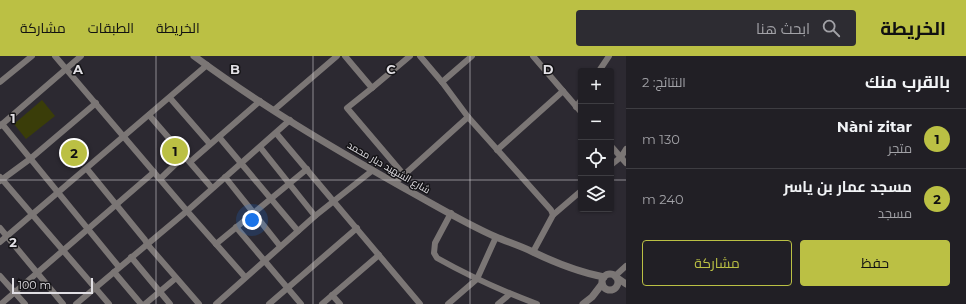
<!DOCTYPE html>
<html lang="ar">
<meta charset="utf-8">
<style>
body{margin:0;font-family:Montserrat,Cairo,sans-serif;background:#2d2c32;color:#f1f3f6;direction:rtl}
.controls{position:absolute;right:12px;top:12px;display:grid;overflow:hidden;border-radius:4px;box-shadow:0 1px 3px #0004}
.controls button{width:36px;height:36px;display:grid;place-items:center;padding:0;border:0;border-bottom:1px solid #3e3d42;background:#211f25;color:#f1f3f6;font:20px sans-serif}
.scale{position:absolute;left:12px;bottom:10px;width:81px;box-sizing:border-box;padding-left:4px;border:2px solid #e1dfe4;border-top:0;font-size:11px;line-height:14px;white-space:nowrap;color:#e1dfe4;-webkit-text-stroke:3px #141316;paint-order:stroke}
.you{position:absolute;left:252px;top:164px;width:14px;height:14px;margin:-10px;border:3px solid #fff;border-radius:50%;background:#1a73e8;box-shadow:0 0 0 6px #1a73e833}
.badge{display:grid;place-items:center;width:26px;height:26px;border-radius:50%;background:#bbc044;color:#111;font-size:13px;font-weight:700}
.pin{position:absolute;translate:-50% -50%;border:2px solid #fff;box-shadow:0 1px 4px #0006}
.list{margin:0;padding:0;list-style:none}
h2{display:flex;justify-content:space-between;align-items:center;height:52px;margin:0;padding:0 16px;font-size:17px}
h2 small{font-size:13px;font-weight:400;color:#a2a2a7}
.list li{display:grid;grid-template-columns:26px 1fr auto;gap:12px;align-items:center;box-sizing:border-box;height:60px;padding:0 16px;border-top:1px solid #3e3d42}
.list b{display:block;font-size:15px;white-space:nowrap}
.list p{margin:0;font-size:13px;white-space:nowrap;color:#a2a2a7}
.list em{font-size:13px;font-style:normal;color:#a2a2a7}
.actions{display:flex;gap:8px;padding:12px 16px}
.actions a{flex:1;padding:9px 0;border:1px solid #bbc044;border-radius:4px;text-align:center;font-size:14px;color:#bbc044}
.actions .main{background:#bbc044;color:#111}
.icon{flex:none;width:22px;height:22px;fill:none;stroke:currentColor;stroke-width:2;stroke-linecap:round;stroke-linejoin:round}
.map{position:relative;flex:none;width:626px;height:248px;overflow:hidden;direction:ltr}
header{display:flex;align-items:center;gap:24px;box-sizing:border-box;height:56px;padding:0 20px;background:#bbc044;color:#111}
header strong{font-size:19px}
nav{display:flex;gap:22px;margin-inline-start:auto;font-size:14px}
.search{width:280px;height:36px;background:#2d2c32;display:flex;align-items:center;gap:10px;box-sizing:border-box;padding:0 14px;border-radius:4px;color:#a2a2a7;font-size:15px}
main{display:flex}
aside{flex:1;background:#211f25}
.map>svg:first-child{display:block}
</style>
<header>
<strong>الخريطة</strong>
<div class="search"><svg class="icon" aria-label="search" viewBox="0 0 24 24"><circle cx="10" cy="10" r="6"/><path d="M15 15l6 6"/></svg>ابحث هنا</div>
<nav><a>الخريطة</a><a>الطبقات</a><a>مشاركة</a></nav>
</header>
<main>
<aside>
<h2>بالقرب منك<small>النتائج: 2</small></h2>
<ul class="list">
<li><span class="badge">1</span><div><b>Nàni zitar</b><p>متجر</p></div><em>130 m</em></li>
<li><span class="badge">2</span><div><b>مسجد عمار بن ياسر</b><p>مسجد</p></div><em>240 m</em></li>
</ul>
<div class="actions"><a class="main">حفظ</a><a>مشاركة</a></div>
</aside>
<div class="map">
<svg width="626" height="248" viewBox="0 0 626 248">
<rect width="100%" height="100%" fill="#2c2931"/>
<!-- green -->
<path fill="#3a3d09" d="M42,44L55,60L26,83L14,68Z"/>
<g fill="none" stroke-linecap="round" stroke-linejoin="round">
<!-- minor -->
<g stroke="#7b7675" stroke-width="6">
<path d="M55,0L187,155L245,221"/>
<path d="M345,0L372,32L410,0"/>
<path d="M420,0L442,26L468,61L551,154L553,159L533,196"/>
<path d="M533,0L581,56"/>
<path d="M599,15L609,0"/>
<path d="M0,26L32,0"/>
<path d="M442,26L472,0"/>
<path d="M372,32L347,52L404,119"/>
<path d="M170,42L210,88"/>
<path d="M576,51L581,44"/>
<path d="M274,54L337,0"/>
<path d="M149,59L212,132"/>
<path d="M2,68L119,211"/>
<path d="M0,70L81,0"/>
<path d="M276,77L420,248"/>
<path d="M219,81L298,175"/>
<path d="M611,90L626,107"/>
<path d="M260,91L315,160"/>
<path d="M497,94L563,35"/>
<path d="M190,106L260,45"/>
<path d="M611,109L621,101L626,93"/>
<path d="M87,113L145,184L147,188L199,248"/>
<path d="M0,121L109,248"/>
<path d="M225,121L280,190"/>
<path d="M160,123L184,100"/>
<path d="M0,125L30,103L96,47"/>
<path d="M395,127L468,61"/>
<path d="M451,157L435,187L434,197L437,202C469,220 502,235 537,248"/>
<path d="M553,159L581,135"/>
<path d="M236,171L301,248"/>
<path d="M0,172L63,248"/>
<path d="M0,186L207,9"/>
<path d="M216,188L307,113"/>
<path d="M131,201L170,248"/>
<path d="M114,216L141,248"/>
<path d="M0,220L25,248"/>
<path d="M615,220L626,210"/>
<path d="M332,239L340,248"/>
<path d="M1,248L154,116"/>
<path d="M76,248L187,155L290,64"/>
<path d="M145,248L176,222"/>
<path d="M216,248L315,160L373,114"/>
<path d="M269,248L357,172"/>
<path d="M322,248L379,199"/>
<path d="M448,248L477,223L496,181"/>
<path d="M498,248L510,238"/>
</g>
<!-- tertiary -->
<g stroke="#7b7675" stroke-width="7">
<path d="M194,0C260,49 331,91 402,131C433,148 464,167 496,181C508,186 521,190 533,196C556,207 578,216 604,221"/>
<circle cx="610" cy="226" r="8"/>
<path d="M616,221L626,228"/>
<path d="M583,248L592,241L602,228"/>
</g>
</g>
<!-- grid -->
<path fill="none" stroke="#e1dfe4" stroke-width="1" stroke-opacity="0.55" d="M156,0V248M313,0V248M470,0V248M0,124H581M611,124H626"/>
<g text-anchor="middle" stroke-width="3" stroke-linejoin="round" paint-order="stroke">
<!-- street labels -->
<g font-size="10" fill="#e1dfe4" stroke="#141316">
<text transform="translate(389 111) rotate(30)" y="4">شارع الشهيد دبار محمد</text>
</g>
</g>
<g font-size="13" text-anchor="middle" font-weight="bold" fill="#e1dfe4" stroke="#141316" stroke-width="3" stroke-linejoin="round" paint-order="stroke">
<text x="78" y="18">A</text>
<text x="235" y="18">B</text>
<text x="391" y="18">C</text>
<text x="548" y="18">D</text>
<text x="13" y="67">1</text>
<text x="13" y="191">2</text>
</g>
</svg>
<div class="controls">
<button>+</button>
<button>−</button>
<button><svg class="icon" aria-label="locate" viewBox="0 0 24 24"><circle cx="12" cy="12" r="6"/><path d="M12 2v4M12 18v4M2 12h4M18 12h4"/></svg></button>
<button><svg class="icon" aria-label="layers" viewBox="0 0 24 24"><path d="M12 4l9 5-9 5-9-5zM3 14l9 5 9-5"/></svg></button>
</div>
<div class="scale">100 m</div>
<div class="you"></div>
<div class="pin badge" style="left:175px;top:95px">1</div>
<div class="pin badge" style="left:74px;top:97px">2</div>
</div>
</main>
